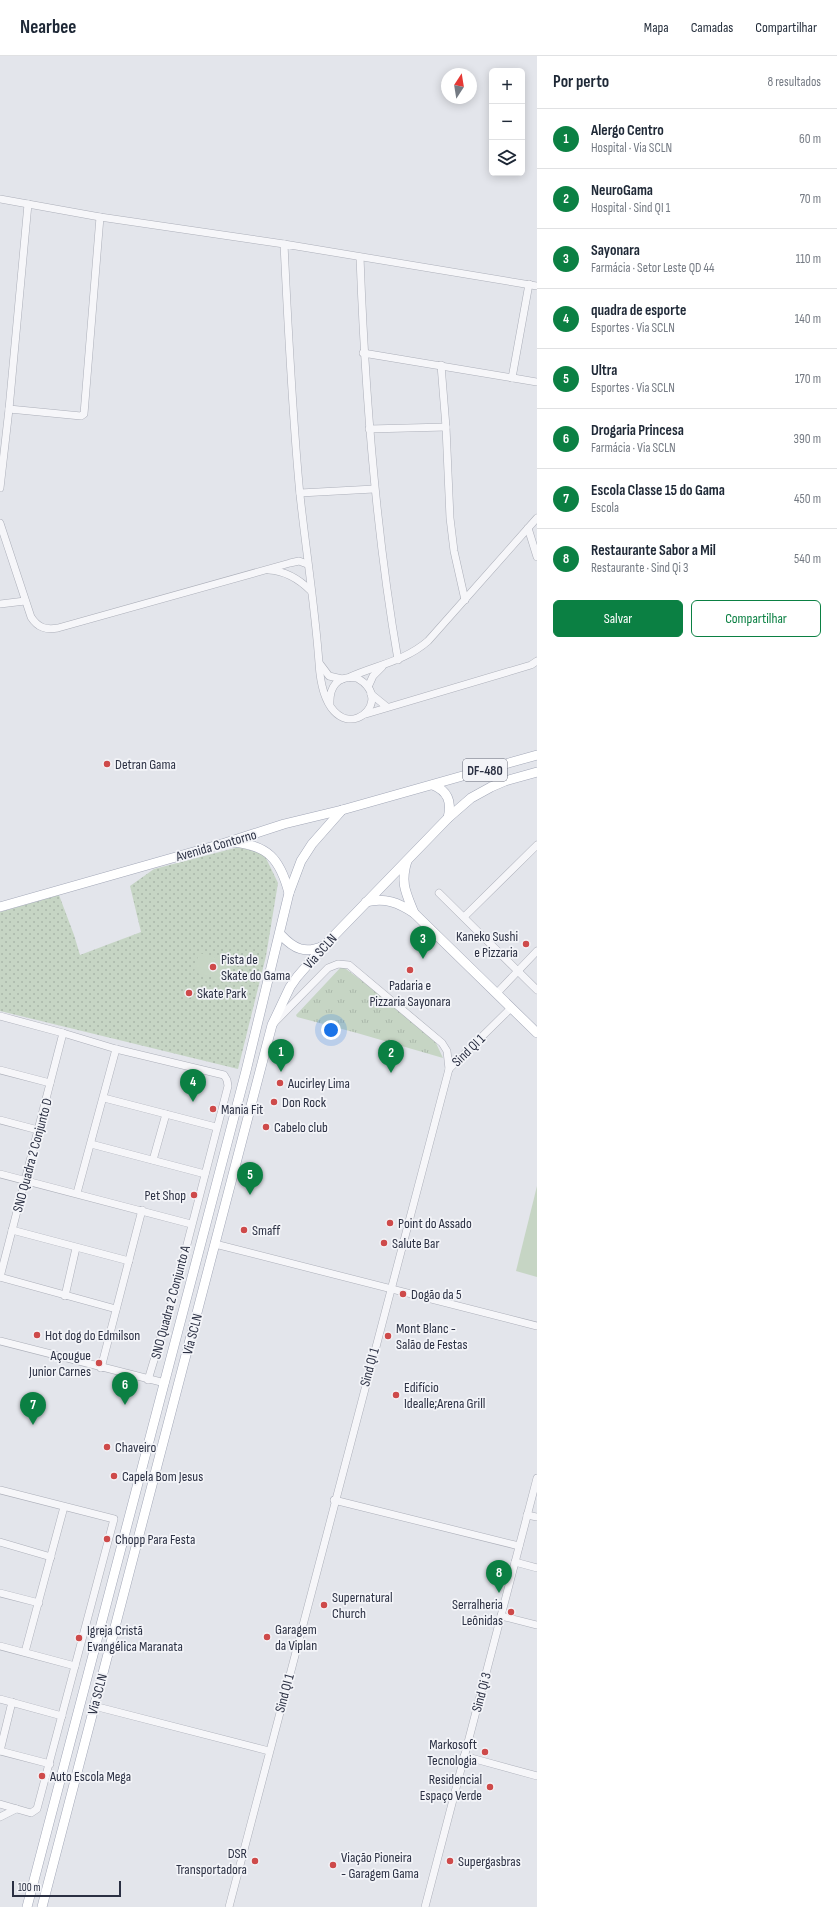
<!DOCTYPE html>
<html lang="pt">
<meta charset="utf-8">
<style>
body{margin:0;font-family:"Sofia Sans Condensed",sans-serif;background:#f2f2f3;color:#1f2937}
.controls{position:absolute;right:12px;top:12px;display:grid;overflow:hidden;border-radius:6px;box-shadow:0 2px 10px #0003}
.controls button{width:36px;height:36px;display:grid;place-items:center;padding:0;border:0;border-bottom:1px solid #e0e1e3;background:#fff;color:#1f2937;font:20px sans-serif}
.compass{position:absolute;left:441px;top:12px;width:36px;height:36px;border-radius:50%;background:#fff;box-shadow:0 2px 10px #0003;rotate:12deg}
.scale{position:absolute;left:12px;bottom:10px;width:109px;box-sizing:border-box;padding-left:4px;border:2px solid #2b3043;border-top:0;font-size:11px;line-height:14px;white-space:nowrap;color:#2b3043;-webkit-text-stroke:3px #f3f4f8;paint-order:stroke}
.you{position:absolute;left:331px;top:974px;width:14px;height:14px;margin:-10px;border:3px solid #fff;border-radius:50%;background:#1a73e8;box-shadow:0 0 0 6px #1a73e833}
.badge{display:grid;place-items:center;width:26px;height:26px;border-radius:50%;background:#0b8043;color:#fff;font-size:13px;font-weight:700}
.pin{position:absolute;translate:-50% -33px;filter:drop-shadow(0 1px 2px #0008)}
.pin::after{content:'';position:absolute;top:21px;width:14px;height:12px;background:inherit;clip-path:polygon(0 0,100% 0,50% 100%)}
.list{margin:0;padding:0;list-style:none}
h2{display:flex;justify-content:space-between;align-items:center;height:52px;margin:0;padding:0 16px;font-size:17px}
h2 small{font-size:13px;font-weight:400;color:#747a83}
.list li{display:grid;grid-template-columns:26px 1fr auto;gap:12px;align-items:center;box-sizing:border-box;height:60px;padding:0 16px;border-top:1px solid #e0e1e3}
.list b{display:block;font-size:15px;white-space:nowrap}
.list p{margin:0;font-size:13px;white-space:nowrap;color:#747a83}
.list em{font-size:13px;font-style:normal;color:#747a83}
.actions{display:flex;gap:8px;padding:12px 16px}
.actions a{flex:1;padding:9px 0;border:1px solid #0b8043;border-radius:6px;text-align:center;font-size:14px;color:#0b8043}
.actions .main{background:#0b8043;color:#fff}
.icon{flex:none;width:22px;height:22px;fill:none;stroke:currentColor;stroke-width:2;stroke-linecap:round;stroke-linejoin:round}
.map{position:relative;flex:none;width:537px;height:1851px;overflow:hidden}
header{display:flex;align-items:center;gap:24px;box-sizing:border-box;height:56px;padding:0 20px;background:#fff;border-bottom:1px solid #e0e1e3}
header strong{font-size:19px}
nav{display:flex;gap:22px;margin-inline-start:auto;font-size:14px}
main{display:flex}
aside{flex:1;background:#fff}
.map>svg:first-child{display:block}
</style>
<header>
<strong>Nearbee</strong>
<nav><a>Mapa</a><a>Camadas</a><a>Compartilhar</a></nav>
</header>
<main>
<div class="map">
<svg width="537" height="1851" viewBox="0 0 537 1851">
<defs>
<pattern id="grass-tufts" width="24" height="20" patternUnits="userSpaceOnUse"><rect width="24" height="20" fill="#c6d5c4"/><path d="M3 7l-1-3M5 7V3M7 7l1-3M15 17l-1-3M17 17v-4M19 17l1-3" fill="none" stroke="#aab7aa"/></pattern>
<pattern id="park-dots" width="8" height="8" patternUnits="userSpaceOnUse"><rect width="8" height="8" fill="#c6d5c4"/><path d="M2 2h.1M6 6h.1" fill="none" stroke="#aab7aa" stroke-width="1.8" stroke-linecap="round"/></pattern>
</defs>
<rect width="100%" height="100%" fill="#e3e5eb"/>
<!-- grass -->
<path fill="url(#grass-tufts)" d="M342,910L385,942L435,985L443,1002L357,977L297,961L296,959Z"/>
<!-- park -->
<path fill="url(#park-dots)" d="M239,791L264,798L278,827L266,900L238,1013L0,955V856L59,839L74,879L80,899L141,876L130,830L154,813Z"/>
<!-- garden -->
<g fill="#c6d5c4">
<path d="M199,897L232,906L227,926L194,916Z"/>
<path d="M537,1130V1221L516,1215Z"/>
</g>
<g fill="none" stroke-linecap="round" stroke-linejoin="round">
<defs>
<g id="minor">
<path d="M0,143L100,161L284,188"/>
<path d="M360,201C365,336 375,471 398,604"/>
<path d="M363,297L537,326"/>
<path d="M441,309L446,371L450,462L454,495L465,544"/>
<path d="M512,322L529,228"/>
<path d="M9,353L81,360L84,358L100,161"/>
<path d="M369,373L446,371"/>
<path d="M0,432L9,353L28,148"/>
<path d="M300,437L374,433"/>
<path d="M0,467L31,561C38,572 46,574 58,572L290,507L299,505L307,508"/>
<path d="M528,472L537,501"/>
<path d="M269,514C286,515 299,523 311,535"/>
<path d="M0,548L25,545"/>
<path d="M320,608L329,620L342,623"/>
<path d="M350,621C377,609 405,605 428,585L537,462"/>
<path d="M368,631L373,620L382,611"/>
<path d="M371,638L387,651"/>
<path d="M330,649C329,631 337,619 357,622C404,648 325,707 319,607C315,551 306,495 300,439C292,356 288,271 284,188L537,230"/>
<path d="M366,658L531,609L537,605"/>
<path d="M439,837L537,934"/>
<path d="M464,861L537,789"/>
<path d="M497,937L537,895"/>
<path d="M0,960L63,977L116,993L224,1019L227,1024L228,1030L176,1231L148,1324"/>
<path d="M274,967L328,912L338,908L349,909L442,987L447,995L449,1013"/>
<path d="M0,1014L50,1027"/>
<path d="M104,1042L216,1071"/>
<path d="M0,1064L38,1074"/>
<path d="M91,1088L205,1118"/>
<path d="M153,1104L166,1058"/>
<path d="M0,1118L191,1168"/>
<path d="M77,1137L116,993"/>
<path d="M12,1174L129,1205"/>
<path d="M215,1188L537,1270"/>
<path d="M0,1221L63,977"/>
<path d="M0,1221L116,1253"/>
<path d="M65,1240L76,1192"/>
<path d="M0,1285L165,1327"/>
<path d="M101,1312L142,1154"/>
<path d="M0,1434L114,1463L37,1753L31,1757L0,1748"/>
<path d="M334,1444L519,1490"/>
<path d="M527,1459L537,1461"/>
<path d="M0,1486L51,1501"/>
<path d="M515,1506L537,1512"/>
<path d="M0,1537L39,1547"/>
<path d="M501,1560L537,1569"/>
<path d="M0,1590L75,1610"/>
<path d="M25,1596L64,1451"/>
<path d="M0,1643L62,1660"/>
<path d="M94,1650L269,1695"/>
<path d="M0,1695L50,1708"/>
<path d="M0,1695L12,1646"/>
<path d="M464,1700L537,1720"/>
<path d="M0,1761L16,1753"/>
<path d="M229,1851L449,1013L511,952"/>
<path d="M425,1851L537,1422"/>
</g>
<g id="major">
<path d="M433,729C448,735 452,746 448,762"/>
<path d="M232,786C268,789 280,803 289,837"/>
<path d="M407,805C400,827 406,837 414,857"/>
<path d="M366,846C385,841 399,847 414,857L537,977"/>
<path d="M0,851L225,787L284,768L342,754L537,699"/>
<path d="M281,879C294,893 305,898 323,890"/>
<path d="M27,1851L246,1015L289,837L301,805L312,788L342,754"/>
<path d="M42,1851L272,969L290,931L297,921L324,890L448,762L471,742L491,731L505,725L537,716"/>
</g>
</defs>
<!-- minor casing -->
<use href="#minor" stroke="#acafb9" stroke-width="8"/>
<!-- major casing -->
<use href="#major" stroke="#a2a7b7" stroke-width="10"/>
<!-- minor -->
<use href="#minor" stroke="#f6f6f9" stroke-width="7"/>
<!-- major -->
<use href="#major" stroke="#fff" stroke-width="9"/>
</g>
<!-- markers -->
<g fill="#ce4a4a" stroke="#f3f4f8" stroke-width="1.5">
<circle cx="107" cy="708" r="4"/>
<circle cx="526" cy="888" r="4"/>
<circle cx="213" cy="911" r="4"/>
<circle cx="410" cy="914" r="4"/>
<circle cx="189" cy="937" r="4"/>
<circle cx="280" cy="1027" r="4"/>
<circle cx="274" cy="1046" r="4"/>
<circle cx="213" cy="1053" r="4"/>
<circle cx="266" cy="1071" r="4"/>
<circle cx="194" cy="1139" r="4"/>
<circle cx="390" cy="1167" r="4"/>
<circle cx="244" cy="1174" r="4"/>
<circle cx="384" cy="1187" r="4"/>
<circle cx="403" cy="1238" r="4"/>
<circle cx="37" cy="1279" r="4"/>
<circle cx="388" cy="1280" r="4"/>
<circle cx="99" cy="1307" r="4"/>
<circle cx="396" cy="1339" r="4"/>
<circle cx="107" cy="1391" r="4"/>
<circle cx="114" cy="1420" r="4"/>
<circle cx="107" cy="1483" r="4"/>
<circle cx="324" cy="1549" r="4"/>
<circle cx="511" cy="1556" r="4"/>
<circle cx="267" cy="1581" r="4"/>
<circle cx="79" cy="1582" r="4"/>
<circle cx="485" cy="1696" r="4"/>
<circle cx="42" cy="1720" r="4"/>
<circle cx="490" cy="1731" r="4"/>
<circle cx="255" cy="1805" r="4"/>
<circle cx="450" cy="1805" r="4"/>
<circle cx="333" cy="1809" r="4"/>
</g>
<g text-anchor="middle" stroke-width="3.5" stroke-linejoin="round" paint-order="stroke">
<!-- shield labels -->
<rect fill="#f3f4f8" stroke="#676b79" stroke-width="1" x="463" y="703" width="44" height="22" rx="3"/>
<g font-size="13" font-weight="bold" fill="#2b3043">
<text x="485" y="719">DF-480</text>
</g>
<!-- poi labels -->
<g font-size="14" fill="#2b3043" stroke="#f3f4f8" text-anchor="start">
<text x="115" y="713">Detran Gama</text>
<text x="518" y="885" text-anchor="end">Kaneko Sushi<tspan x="518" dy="16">e Pizzaria</tspan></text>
<text x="221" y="908">Pista de<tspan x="221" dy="16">Skate do Gama</tspan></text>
<text x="410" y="934" text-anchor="middle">Padaria e<tspan x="410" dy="16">Pizzaria Sayonara</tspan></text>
<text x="197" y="942">Skate Park</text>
<text x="288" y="1032">Aucirley Lima</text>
<text x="282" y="1051">Don Rock</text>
<text x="221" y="1058">Mania Fit</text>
<text x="274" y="1076">Cabelo club</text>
<text x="186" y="1144" text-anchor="end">Pet Shop</text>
<text x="398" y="1172">Point do Assado</text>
<text x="252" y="1179">Smaff</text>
<text x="392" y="1192">Salute Bar</text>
<text x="411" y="1243">Dogão da 5</text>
<text x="396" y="1277">Mont Blanc -<tspan x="396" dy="16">Salão de Festas</tspan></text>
<text x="45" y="1284">Hot dog do Edmilson</text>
<text x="91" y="1304" text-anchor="end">Açougue<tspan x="91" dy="16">Junior Carnes</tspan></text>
<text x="404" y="1336">Edifício<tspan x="404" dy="16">Idealle;Arena Grill</tspan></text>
<text x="115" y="1396">Chaveiro</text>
<text x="122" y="1425">Capela Bom Jesus</text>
<text x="115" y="1488">Chopp Para Festa</text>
<text x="332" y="1546">Supernatural<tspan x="332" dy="16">Church</tspan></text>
<text x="503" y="1553" text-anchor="end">Serralheria<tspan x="503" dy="16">Leônidas</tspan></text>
<text x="275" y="1578">Garagem<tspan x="275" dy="16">da Viplan</tspan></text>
<text x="87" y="1579">Igreja Cristã<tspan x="87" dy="16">Evangélica Maranata</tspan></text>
<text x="477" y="1693" text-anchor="end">Markosoft<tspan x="477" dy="16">Tecnologia</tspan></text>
<text x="50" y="1725">Auto Escola Mega</text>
<text x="482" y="1728" text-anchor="end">Residencial<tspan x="482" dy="16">Espaço Verde</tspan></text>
<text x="247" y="1802" text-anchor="end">DSR<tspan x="247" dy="16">Transportadora</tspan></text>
<text x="341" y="1806">Viação Pioneira<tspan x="341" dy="16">- Garagem Gama</tspan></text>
<text x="458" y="1810">Supergasbras</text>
</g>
<!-- street labels -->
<g font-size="14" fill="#2b3043" stroke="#f3f4f8">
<text transform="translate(216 789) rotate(-16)" y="5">Avenida Contorno</text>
<text transform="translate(320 895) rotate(-48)" y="5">Via SCLN</text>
<text transform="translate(468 994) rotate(-44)" y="5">Sind QI 1</text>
<text transform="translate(32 1099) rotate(-75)" y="5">SNO Quadra 2 Conjunto D</text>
<text transform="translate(170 1246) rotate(-75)" y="5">SNO Quadra 2 Conjunto A</text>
<text transform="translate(192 1278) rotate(-75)" y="5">Via SCLN</text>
<text transform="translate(369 1311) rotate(-75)" y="5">Sind QI 1</text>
<text transform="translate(481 1636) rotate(-75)" y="5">Sind Qi 3</text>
<text transform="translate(284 1637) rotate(-75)" y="5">Sind QI 1</text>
<text transform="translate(97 1638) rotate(-75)" y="5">Via SCLN</text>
</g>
</g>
</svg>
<div class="controls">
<button>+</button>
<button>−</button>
<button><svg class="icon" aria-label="layers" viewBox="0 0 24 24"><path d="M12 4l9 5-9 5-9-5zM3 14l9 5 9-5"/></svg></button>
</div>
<svg class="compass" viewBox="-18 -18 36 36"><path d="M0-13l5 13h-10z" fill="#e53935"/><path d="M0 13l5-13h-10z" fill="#747a83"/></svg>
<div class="scale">100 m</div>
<div class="you"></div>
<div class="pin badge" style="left:281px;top:1016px">1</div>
<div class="pin badge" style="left:391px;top:1017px">2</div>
<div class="pin badge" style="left:423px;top:903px">3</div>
<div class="pin badge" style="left:193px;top:1046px">4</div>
<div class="pin badge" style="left:250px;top:1139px">5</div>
<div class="pin badge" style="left:125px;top:1349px">6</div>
<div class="pin badge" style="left:33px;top:1369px">7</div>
<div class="pin badge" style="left:499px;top:1537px">8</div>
</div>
<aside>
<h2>Por perto<small>8 resultados</small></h2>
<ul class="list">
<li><span class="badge">1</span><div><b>Alergo Centro</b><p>Hospital · Via SCLN</p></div><em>60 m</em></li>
<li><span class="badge">2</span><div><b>NeuroGama</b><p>Hospital · Sind QI 1</p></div><em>70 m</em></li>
<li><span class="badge">3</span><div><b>Sayonara</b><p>Farmácia · Setor Leste QD 44</p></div><em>110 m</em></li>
<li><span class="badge">4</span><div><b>quadra de esporte</b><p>Esportes · Via SCLN</p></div><em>140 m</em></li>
<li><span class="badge">5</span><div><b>Ultra</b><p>Esportes · Via SCLN</p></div><em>170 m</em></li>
<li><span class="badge">6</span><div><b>Drogaria Princesa</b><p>Farmácia · Via SCLN</p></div><em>390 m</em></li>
<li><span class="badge">7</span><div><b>Escola Classe 15 do Gama</b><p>Escola</p></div><em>450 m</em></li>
<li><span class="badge">8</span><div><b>Restaurante Sabor a Mil</b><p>Restaurante · Sind Qi 3</p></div><em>540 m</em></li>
</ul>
<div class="actions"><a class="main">Salvar</a><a>Compartilhar</a></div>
</aside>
</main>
